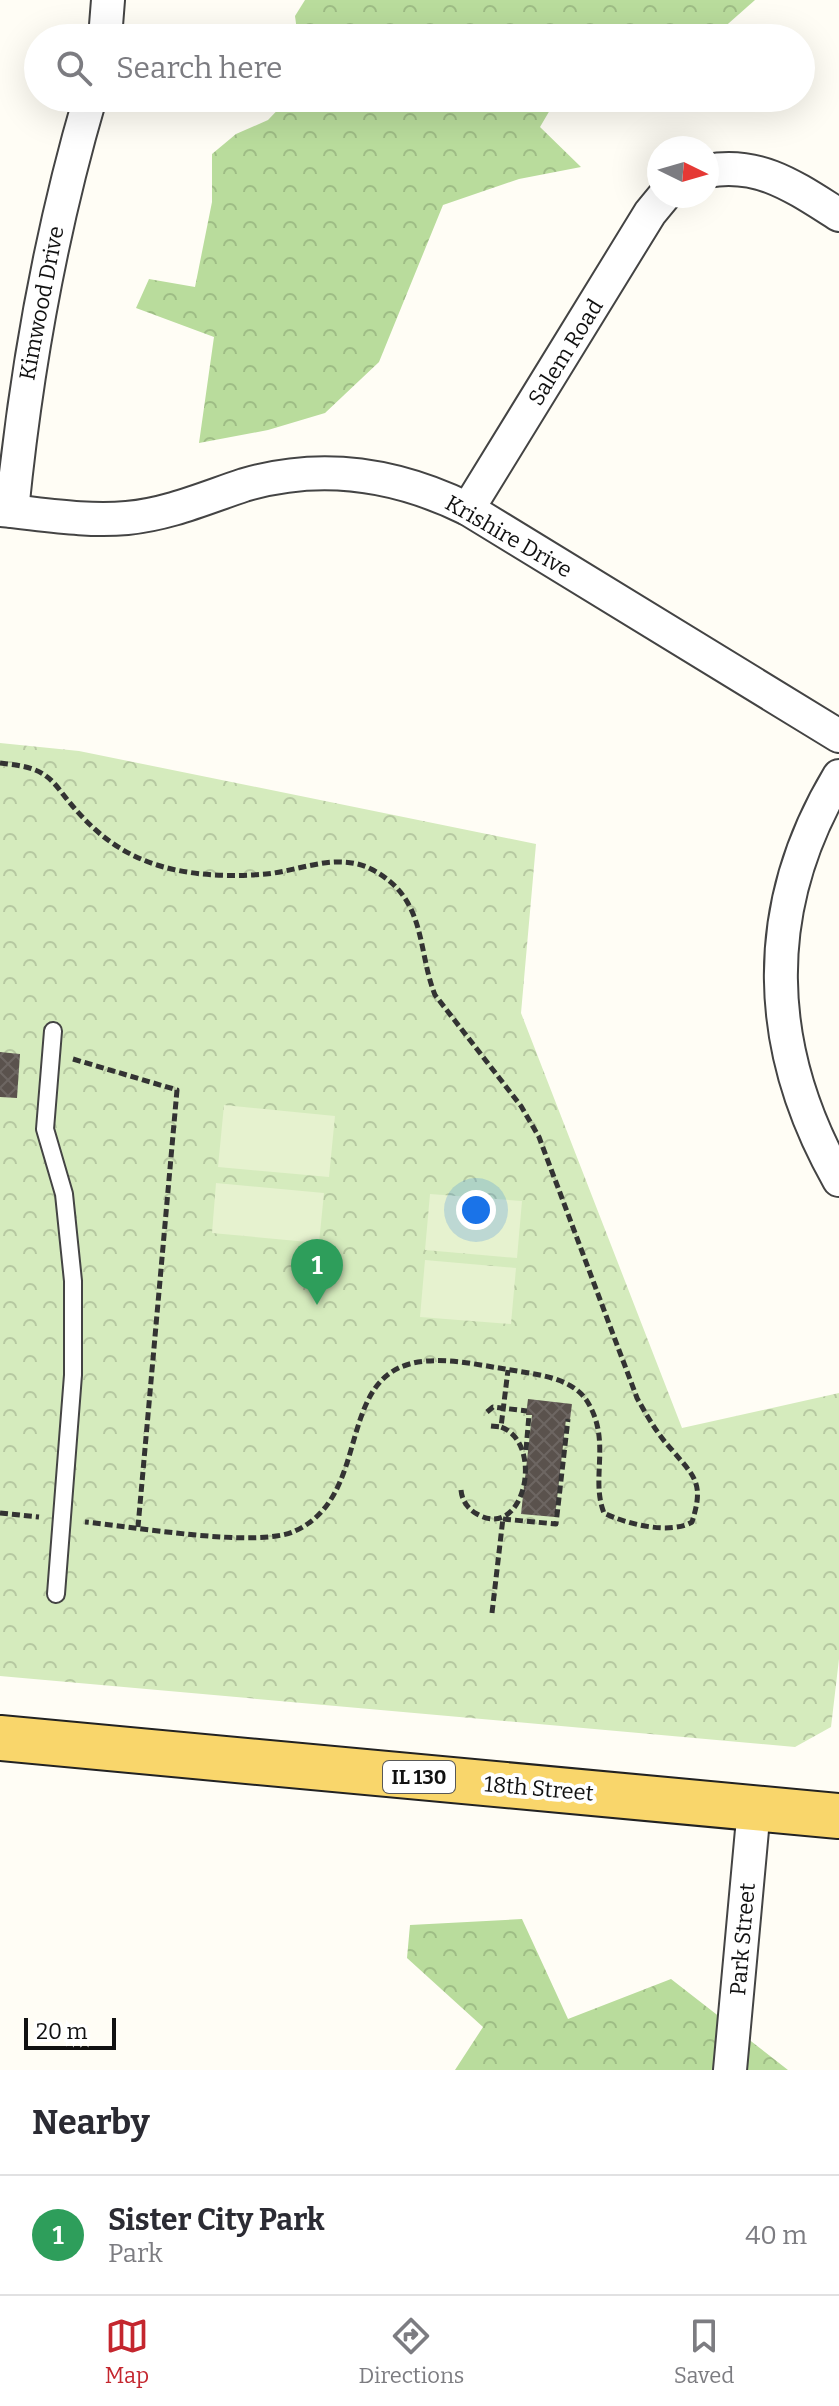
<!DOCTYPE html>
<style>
body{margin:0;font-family:Bitter,serif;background:#f2f2f3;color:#2b2b33}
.compass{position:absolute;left:647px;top:136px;width:72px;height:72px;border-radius:50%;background:#fff;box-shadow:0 8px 32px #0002;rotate:95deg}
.scale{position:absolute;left:24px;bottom:20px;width:92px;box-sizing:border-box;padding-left:8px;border:4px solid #111;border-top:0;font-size:22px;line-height:28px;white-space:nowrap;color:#111;-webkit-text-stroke:6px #fff;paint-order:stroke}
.you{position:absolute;left:476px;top:1210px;width:28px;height:28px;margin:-20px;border:6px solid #fff;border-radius:50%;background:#1a73e8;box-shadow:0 0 0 12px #1a73e833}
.badge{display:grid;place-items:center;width:52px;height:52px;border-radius:50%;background:#c4262e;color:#fff;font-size:26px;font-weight:700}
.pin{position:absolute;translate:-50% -66px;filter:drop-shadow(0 2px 4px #0008)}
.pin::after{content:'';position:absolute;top:42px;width:28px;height:24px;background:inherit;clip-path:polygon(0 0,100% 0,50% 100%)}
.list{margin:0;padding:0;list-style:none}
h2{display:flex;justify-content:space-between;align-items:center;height:104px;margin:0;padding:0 32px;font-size:34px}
h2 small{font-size:26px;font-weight:400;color:#7c7c81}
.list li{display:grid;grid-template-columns:52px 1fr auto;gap:24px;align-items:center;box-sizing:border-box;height:120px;padding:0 32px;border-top:2px solid #e1e1e2}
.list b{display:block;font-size:30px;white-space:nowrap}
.list p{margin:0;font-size:26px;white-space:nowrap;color:#7c7c81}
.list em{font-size:26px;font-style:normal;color:#7c7c81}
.icon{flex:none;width:44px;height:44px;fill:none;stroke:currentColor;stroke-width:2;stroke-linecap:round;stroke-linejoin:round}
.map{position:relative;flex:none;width:839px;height:2070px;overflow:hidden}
.search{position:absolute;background:#fff;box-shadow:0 8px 32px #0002;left:24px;right:24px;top:24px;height:88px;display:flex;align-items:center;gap:20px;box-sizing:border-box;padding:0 28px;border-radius:44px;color:#7c7c81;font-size:30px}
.sheet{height:224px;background:#fff}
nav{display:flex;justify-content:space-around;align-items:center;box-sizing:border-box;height:112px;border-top:2px solid #e1e1e2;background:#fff;font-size:22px;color:#7c7c81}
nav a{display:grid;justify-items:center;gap:4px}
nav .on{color:#c4262e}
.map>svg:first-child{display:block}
</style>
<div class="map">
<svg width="839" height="2070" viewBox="0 0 839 2070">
<defs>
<pattern id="forest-crowns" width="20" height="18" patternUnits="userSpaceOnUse" patternTransform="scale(2)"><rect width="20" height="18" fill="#b9dc9c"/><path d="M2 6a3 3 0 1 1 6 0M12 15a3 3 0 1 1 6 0" fill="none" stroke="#9ebc85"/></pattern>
<pattern id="park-crowns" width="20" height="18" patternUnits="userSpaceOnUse" patternTransform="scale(2)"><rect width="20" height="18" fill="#d5ebbd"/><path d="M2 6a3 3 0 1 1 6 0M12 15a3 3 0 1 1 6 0" fill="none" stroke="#b6c8a1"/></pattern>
<pattern id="building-cross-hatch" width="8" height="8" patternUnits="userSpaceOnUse" patternTransform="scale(2)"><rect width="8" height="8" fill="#5a524d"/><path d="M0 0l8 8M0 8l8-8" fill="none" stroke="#6d6662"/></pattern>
</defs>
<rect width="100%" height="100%" fill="#fffdf5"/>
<!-- forest -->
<g fill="url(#forest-crowns)">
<path d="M305,0H755L712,38H298L295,16Z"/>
<path d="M289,98H557L540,127L581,167L519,179L443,205L379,362L325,413L268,430L199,443L214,337L136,308L149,279L195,287L212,202V154L236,134L268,120Z"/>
<path d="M522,1919L568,2019L671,1979L788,2070H455L483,2027L407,1958L410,1925Z"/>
</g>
<!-- park -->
<path fill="url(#park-crowns)" d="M0,743L79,751L536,844L521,1013L682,1428L839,1393V1659L831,1727L795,1747L0,1676Z"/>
<!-- pitch -->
<g fill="#e6f2cf">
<path d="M224,1105L335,1116L329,1177L218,1167Z"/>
<path d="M216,1183L324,1193L319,1243L212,1233Z"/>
<path d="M430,1194L522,1201L517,1258L425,1250Z"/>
<path d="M425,1260L516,1268L511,1324L420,1317Z"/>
</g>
<!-- building -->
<g fill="url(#building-cross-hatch)">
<path d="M0,1052L20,1054L17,1098L0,1097Z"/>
<path d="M528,1399L572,1404L570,1419H566L555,1517L521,1514L532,1415H526Z"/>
</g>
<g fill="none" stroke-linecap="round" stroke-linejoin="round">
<defs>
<path id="service" d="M53,1031L45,1129L64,1194L73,1281V1375L56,1594"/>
<g id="minor">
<path d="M105,38L108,0"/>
<path d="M707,171C760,161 796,188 839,215"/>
<path d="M468,509L650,213L664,196"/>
<path d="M0,510C42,514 86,522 127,518C169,514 205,498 244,485C322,462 397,474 468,509L839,736"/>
<path d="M12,511C26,370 50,234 90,98"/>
<path d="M839,776C759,909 764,1048 839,1180"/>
<path d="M730,2070L754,1808"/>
</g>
<path id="primary" d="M0,1738L839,1816"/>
</defs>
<!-- service casing -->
<use href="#service" stroke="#444" stroke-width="20"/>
<!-- minor casing -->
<use href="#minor" stroke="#444" stroke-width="36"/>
<!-- primary casing -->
<use href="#primary" stroke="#222" stroke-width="48"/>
<!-- path -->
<g stroke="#333" stroke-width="5" stroke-dasharray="8 4" stroke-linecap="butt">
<path d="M0,763C15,765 33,766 46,776C55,782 63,795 70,803C95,833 120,853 157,865C192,876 230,877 266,874C300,871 338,851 373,870C427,899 417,950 435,995L521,1106L539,1137L637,1398C647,1416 658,1435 672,1450C696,1478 704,1484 692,1522C670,1535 626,1524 604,1513C590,1478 612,1441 587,1401C571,1376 532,1374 505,1369C480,1365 452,1359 427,1361C331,1368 376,1494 295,1531C257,1549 131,1526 85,1522"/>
<path d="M73,1059L177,1090L138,1527"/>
<path d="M487,1412L493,1407L527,1411"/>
<path d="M491,1426L501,1427"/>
<path d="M526,1450L529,1415"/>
<path d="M461,1490C462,1501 468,1509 477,1514C525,1542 545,1443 501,1427L508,1370"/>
<path d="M0,1513L39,1517"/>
<path d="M503,1519L556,1524L568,1419"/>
<path d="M492,1613L503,1518"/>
</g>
<!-- service -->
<use href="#service" stroke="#fff" stroke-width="16"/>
<!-- minor -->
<use href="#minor" stroke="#fff" stroke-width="32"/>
<!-- primary -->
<use href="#primary" stroke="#f9d66b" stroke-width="44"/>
</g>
<g text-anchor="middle" stroke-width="8" stroke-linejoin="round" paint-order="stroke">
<!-- shield labels -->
<rect fill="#fff" stroke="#585858" stroke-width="2" x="383" y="1761" width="72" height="32" rx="6"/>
<g font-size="20" font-weight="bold" fill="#111">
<text x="419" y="1784">IL 130</text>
</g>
<!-- street labels -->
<g font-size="22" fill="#111" stroke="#fff">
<text transform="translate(41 303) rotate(-79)" y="8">Kimwood Drive</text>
<text transform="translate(565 352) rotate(-58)" y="8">Salem Road</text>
<text transform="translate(509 536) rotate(30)" y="8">Krishire Drive</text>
<text transform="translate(539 1788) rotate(5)" y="8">18th Street</text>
<text transform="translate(742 1939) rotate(-85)" y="8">Park Street</text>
</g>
</g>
</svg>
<svg class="compass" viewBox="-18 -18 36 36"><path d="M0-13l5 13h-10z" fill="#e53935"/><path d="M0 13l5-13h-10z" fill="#7c7c81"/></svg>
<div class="scale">20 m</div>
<div class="you"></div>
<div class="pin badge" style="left:317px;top:1305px;background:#2e9e5b">1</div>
<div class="search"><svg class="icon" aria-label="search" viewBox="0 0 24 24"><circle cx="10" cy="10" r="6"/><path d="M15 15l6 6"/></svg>Search here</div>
</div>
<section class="sheet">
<h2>Nearby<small></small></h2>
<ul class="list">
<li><span class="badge" style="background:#2e9e5b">1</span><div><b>Sister City Park</b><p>Park</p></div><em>40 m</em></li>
</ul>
</section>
<nav>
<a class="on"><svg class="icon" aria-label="map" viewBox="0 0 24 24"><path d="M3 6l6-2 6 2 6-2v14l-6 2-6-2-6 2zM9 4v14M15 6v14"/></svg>Map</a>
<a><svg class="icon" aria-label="directions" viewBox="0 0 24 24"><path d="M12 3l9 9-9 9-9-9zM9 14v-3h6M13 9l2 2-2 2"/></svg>Directions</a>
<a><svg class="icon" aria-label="saved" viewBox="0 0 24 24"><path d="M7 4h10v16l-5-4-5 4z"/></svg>Saved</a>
</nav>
